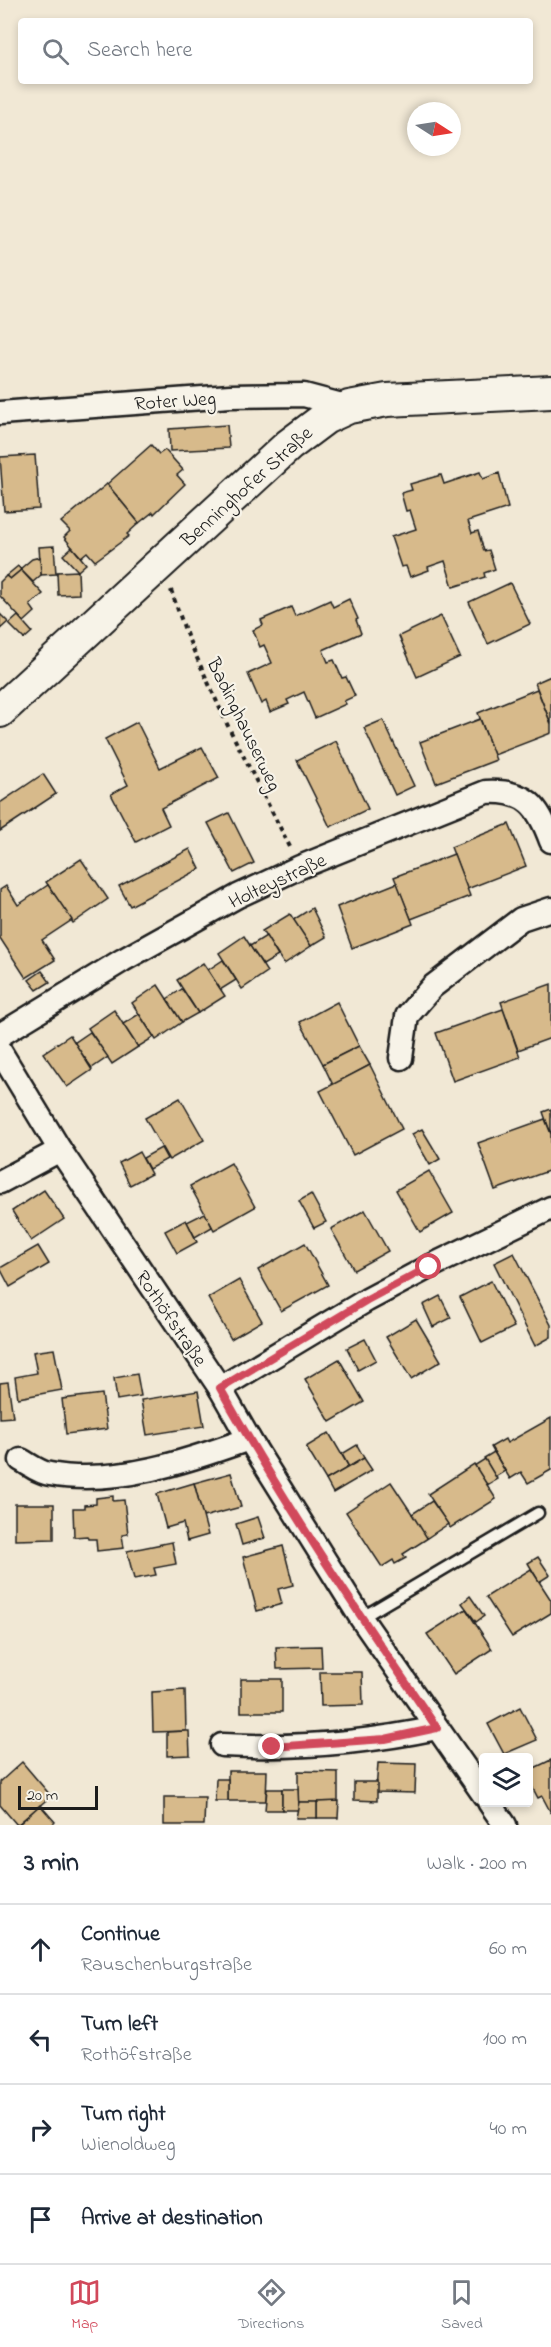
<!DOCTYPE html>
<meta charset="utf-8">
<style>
body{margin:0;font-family:"Indie Flower",sans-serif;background:#f6f6f7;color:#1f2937}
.controls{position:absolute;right:18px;bottom:18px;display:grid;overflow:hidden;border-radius:6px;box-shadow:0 3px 9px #0003}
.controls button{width:54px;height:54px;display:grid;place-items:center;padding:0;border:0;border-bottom:2px solid #e0e1e3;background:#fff;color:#1f2937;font:30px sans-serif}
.compass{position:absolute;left:407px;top:102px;width:54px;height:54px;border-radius:50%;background:#fff;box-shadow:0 3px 9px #0003;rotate:102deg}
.scale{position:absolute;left:18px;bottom:15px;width:80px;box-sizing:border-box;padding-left:6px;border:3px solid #1c1c1c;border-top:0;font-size:16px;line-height:21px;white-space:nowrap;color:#1c1c1c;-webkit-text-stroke:4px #f7f3e8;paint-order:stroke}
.stop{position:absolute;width:18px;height:18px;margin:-14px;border:4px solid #d1495b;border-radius:50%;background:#fff}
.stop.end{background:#d1495b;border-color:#fff;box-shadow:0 2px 6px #0008}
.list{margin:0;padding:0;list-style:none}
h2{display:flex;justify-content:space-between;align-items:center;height:78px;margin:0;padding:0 24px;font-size:26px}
h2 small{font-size:20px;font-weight:400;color:#747a83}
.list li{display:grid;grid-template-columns:39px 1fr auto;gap:18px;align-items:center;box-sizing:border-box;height:90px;padding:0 24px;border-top:2px solid #e0e1e3}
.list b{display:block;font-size:22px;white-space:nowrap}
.list p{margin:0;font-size:20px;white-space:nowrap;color:#747a83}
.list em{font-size:20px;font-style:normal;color:#747a83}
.icon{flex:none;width:33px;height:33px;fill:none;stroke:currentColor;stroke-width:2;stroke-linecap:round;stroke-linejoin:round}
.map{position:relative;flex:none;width:551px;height:1825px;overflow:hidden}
.search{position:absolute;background:#fff;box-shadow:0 3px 9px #0003;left:18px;right:18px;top:18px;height:66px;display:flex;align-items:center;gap:15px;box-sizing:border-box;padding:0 21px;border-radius:6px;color:#747a83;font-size:22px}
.sheet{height:438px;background:#fff}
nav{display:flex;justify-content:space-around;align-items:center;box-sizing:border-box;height:84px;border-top:2px solid #e0e1e3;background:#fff;font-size:16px;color:#747a83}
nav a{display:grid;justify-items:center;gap:3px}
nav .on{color:#d1495b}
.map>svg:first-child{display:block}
</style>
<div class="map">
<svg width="551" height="1825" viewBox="0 0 551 1825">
<rect width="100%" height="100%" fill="#f1e8d5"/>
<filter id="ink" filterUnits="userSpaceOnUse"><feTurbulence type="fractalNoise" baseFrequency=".0167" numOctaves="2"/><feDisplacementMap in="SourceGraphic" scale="12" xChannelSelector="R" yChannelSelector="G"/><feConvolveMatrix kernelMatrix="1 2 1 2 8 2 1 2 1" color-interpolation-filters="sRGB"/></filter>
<g filter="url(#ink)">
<!-- building -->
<g fill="#d7ba8b" stroke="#1c1c1c" stroke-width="1.5">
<path d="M227,425L229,448L170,451L169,429Z"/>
<path d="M151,445L159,454L165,450L183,470L177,475L185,484L154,514L153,512L139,523L107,484Z"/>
<path d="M35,455L39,509L4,511L0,457Z"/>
<path d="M480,472L483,479L499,473L508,508L468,521L472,533L478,531L484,551L489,550L495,569L484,573L485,577L453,587L445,561L428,567L429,570L410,577L406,566L401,567L391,537L416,529L410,510L406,511L401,493L412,490L410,484L441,475L444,484Z"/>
<path d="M107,484L139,523L127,534L129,536L95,561L87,552L81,557L72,547L64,537L70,531L61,522Z"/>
<path d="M54,546L56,574L41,575L39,547Z"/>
<path d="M72,547L86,564L78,571L63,555Z"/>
<path d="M40,557L41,575L33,582L20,569L32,559Z"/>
<path d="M18,566L21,570L10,579L6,576Z"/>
<path d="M21,570L43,594L30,605L35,612L24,622L0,596V582L6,576L10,579Z"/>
<path d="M78,571L79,594L58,595L57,572Z"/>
<path d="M510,583L530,624L488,644L469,602Z"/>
<path d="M349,599L358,619L356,620L361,633L323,650L328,662L334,660L342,678L346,677L355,696L344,701L346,704L315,718L304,692L287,700L289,704L270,712L266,701L261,704L248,674L272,663L264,645L260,647L253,630L263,625L261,620L291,607L295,616L330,600L333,607Z"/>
<path d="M0,614L8,622L0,629Z"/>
<path d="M18,616L32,632L24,639L9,624Z"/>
<path d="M441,616L460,657L417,677L399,636Z"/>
<path d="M551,676V724L535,683Z"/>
<path d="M537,689L551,724V733L494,755L478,713Z"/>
<path d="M480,719L496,760L436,783L420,742Z"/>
<path d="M383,720L414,786L395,795L364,728Z"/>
<path d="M137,722L160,768L202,747L219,778L161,808L169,825L136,842L111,794L128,785L105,739Z"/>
<path d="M336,741L368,809L330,827L297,760Z"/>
<path d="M43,774L56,794L0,831V803Z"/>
<path d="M229,813L254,863L234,873L208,823Z"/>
<path d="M509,824L526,866L467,889L451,847Z"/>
<path d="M190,849L200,869L130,906L119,886Z"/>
<path d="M454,854L470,896L411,919L394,877Z"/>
<path d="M81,859L108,899L73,923L46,882Z"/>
<path d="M397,883L413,924L352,948L337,907Z"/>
<path d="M48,885L72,920L42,940L55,960L26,978L0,938V890L6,886L18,905Z"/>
<path d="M312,908L326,937L311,946L293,920Z"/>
<path d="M290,914L311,946L284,964L262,931Z"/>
<path d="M244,936L267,972L242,989L219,953Z"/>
<path d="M266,936L278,956L263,965L250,946Z"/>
<path d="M223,960L236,980L220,990L208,970Z"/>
<path d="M203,963L225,996L198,1013L177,980Z"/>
<path d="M42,971L50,982L37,990L29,980Z"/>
<path d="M551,984V1038L518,1050L501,1002Z"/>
<path d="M158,985L182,1022L156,1040L132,1003Z"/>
<path d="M182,989L198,1013L182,1022L167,999Z"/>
<path d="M337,1002L359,1046L323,1064L300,1022Z"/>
<path d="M503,1009L520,1057L453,1081L436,1033Z"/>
<path d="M114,1010L138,1047L112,1064L88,1028Z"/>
<path d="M139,1014L154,1037L138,1047L123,1024Z"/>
<path d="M90,1032L108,1057L92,1068L74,1043Z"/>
<path d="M70,1035L92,1070L67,1087L43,1053Z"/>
<path d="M359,1046L370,1065L333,1085L323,1064Z"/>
<path d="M370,1065L402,1129L353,1155L320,1091Z"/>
<path d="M180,1098L204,1140L169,1160L145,1118Z"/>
<path d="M551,1109V1134L543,1112Z"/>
<path d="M545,1119L551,1134V1170L495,1190L478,1143Z"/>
<path d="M422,1129L440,1159L430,1165L412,1134Z"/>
<path d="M161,1148L167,1159L149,1169L143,1158Z"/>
<path d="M139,1152L151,1174L130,1185L119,1163Z"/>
<path d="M231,1163L255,1207L214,1230L190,1186Z"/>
<path d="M429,1171L453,1213L420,1232L396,1190Z"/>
<path d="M44,1190L64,1219L31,1241L12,1211Z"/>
<path d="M311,1194L326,1222L314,1228L299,1201Z"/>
<path d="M365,1210L388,1251L354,1270L331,1229Z"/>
<path d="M205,1213L212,1227L195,1237L187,1222Z"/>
<path d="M186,1220L197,1242L177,1253L165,1231Z"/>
<path d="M305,1243L328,1285L281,1311L258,1270Z"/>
<path d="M38,1246L49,1264L10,1287L0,1268Z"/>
<path d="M514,1253L551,1325V1337L535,1346L494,1263Z"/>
<path d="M239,1280L262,1321L231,1339L208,1298Z"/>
<path d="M491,1281L514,1327L482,1343L460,1297Z"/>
<path d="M440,1296L451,1318L433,1327L423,1305Z"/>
<path d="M416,1319L441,1361L411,1379L386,1337Z"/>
<path d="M365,1339L376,1360L358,1370L347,1348Z"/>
<path d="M54,1349L62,1390L18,1398L15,1377L37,1373L33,1352Z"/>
<path d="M339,1359L364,1402L330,1422L305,1379Z"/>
<path d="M137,1374L141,1396L117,1400L114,1378Z"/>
<path d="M8,1382L13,1417L0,1418V1383Z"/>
<path d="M198,1391L204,1426L147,1435L141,1400Z"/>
<path d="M102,1394L107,1429L66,1434L62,1399Z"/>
<path d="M551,1418V1470L528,1483L521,1472L510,1479L491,1447L505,1439L507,1443Z"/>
<path d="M329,1433L349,1467L326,1480L306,1447Z"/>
<path d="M357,1445L364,1458L349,1467L342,1454Z"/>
<path d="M494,1452L505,1471L495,1477L484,1458Z"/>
<path d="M364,1458L372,1470L333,1493L326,1480Z"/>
<path d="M485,1459L497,1479L487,1485L474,1466Z"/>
<path d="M474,1464L496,1499L450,1528L428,1494Z"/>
<path d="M231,1473L241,1507L203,1517L194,1483Z"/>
<path d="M391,1482L428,1538L403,1554L406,1558L395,1564L393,1560L382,1567L346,1512Z"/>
<path d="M194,1483L208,1535L187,1541L183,1523L166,1528L157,1494Z"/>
<path d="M113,1496V1501L124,1500L128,1534L122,1535L124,1548L97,1551L96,1539H88L87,1536L74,1537L73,1508H84V1505L96,1504V1498Z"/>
<path d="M432,1501L448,1524L427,1538L412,1514Z"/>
<path d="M15,1504H54V1539L15,1540Z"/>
<path d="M258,1517L265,1538L242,1545L236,1524Z"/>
<path d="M172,1542L176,1564L154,1568L156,1575L134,1579L127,1551Z"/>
<path d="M283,1546L293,1585L278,1589L282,1604L257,1611L243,1557Z"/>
<path d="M538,1557L550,1575L539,1582L528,1563Z"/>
<path d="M531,1569L551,1600V1613L512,1637L486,1597Z"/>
<path d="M470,1596L484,1616L476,1622L462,1603Z"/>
<path d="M466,1609L492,1649L454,1674L427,1634Z"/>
<path d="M321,1646L322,1668L277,1669L276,1647Z"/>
<path d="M320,1672H362L363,1705L321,1706Z"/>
<rect x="241" y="1679" width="41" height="33"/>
<path d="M185,1690L186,1731L153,1732L152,1692Z"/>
<path d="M520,1707L537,1740L504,1754L488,1724Z"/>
<path d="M186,1731H189L190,1755L167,1756V1732Z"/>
<path d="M551,1760V1813L542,1796L538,1798L528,1779V1771Z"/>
<path d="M22,1762L51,1796L17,1825L0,1805V1782Z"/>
<path d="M378,1763L416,1764L415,1793L376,1792Z"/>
<path d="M228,1771H267L266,1801H228Z"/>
<path d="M298,1771L338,1772V1803L298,1802Z"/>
<path d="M216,1779H228V1801H215Z"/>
<path d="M354,1782H377V1801L354,1800Z"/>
<path d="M267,1789H282V1810H265Z"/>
<path d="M282,1789H298L299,1810H282Z"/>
<path d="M164,1797H205L204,1825H164Z"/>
<path d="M339,1801L338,1818H317V1802Z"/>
<path d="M299,1802H317V1818H296Z"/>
<path d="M40,1805L55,1822L52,1825H18Z"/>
</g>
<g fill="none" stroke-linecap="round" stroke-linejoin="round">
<defs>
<path id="service" d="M361,1618L538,1513"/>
<g id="minor">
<path d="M0,413L230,396L304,395L349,407"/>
<path d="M0,1035L123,960L238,896L300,867L486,792C526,790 538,805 551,841"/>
<path d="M0,1051L60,1150L220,1388L249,1439L361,1618L484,1795"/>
<path d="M401,1058L407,1016L432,987L521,919L551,909"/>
<path d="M0,1182L60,1150"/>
<path d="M220,1388L367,1300L429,1267L551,1208"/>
<path d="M21,1460C30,1465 40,1473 50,1474C115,1486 188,1461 249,1439"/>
<path d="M222,1745C295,1749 365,1743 437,1728"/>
<path d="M489,1802L505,1825"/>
</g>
<path id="secondary" d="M0,711L289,445L325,418L349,407L387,400L551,392"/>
</defs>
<!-- service casing -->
<use href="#service" stroke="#1c1c1c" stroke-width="15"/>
<!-- minor casing -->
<use href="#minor" stroke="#1c1c1c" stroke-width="27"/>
<!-- secondary casing -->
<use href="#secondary" stroke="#1c1c1c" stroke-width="36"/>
<!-- path -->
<path stroke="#1c1c1c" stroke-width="4" stroke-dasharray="4.5 4.5" stroke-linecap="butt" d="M171,590L187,636L227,724L290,847"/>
<!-- service -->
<use href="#service" stroke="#f7f3e8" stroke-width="10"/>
<!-- minor -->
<use href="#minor" stroke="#f7f3e8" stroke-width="22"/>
<!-- secondary -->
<use href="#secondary" stroke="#f7f3e8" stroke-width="32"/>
</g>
</g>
<g fill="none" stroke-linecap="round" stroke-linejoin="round" filter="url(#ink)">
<!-- route -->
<path stroke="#d1495b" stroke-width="8" d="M272,1747L385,1739L437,1728C361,1618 286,1506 220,1388L367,1300L429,1267"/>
</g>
<g text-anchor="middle" stroke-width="4.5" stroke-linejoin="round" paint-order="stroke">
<!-- street labels -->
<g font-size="20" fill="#1c1c1c" stroke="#f7f3e8">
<text transform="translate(175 400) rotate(-4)" y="7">Roter Weg</text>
<text transform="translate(246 486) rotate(-42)" y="7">Benninghofer Straße</text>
<text transform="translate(245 724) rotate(64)" y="7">Badinghauserweg</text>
<text transform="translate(277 880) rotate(-25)" y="7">Holteystraße</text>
<text transform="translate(172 1318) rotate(56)" y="7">Rothöfstraße</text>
</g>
</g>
</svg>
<div class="controls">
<button><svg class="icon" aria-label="layers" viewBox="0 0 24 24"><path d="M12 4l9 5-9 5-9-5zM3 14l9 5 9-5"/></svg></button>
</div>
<svg class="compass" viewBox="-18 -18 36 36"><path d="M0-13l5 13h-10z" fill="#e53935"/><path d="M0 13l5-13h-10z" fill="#747a83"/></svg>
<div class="scale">20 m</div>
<div class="stop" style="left:429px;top:1267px"></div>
<div class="stop end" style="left:272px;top:1747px"></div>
<div class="search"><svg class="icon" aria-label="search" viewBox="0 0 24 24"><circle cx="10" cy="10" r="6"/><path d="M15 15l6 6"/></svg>Search here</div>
</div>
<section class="sheet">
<h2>3 min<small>Walk · 200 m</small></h2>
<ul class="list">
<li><svg class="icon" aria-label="ahead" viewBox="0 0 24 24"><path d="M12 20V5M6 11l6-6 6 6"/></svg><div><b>Continue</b><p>Rauschenburgstraße</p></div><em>60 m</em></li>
<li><svg class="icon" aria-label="left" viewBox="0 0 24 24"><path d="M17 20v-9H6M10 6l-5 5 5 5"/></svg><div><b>Turn left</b><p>Rothöfstraße</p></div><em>100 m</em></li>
<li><svg class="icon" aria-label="right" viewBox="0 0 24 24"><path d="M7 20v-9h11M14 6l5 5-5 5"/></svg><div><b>Turn right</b><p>Wienoldweg</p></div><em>40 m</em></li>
<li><svg class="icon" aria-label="arrive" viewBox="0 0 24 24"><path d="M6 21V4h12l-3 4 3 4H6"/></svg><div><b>Arrive at destination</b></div></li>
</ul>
</section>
<nav>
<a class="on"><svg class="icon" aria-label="map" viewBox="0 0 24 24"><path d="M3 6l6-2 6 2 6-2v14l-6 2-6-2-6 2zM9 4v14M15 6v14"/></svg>Map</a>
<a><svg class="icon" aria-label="directions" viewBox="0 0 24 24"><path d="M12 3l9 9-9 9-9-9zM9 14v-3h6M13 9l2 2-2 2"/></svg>Directions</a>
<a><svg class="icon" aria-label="saved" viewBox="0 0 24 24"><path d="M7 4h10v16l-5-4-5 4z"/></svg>Saved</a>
</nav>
